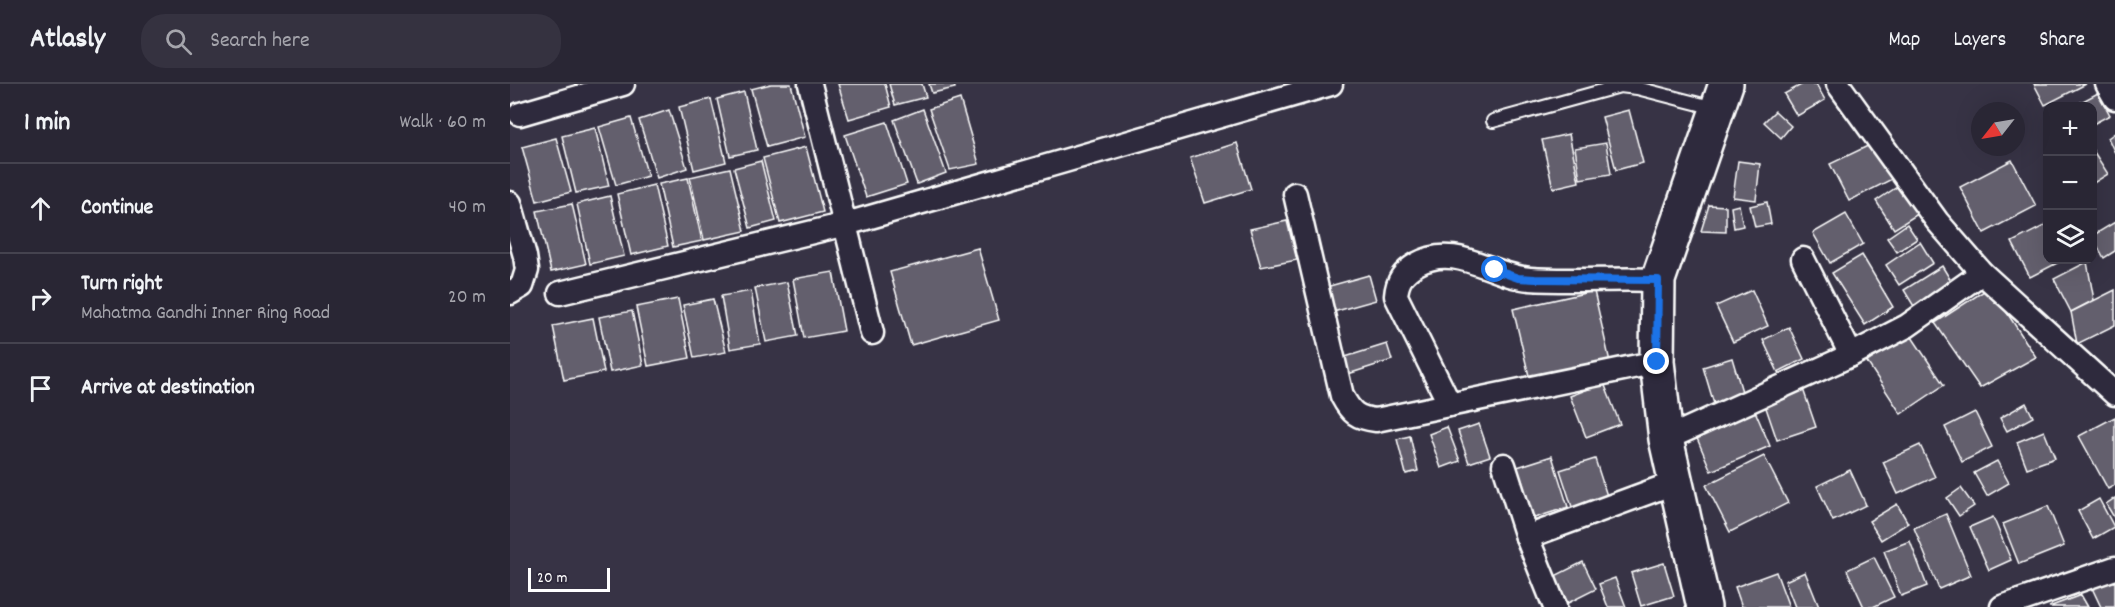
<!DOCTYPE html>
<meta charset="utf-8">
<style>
body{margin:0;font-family:Dekko,sans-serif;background:#353240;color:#f1f3f6}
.controls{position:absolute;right:18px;top:18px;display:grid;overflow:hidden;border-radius:12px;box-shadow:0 6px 24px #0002}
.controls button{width:54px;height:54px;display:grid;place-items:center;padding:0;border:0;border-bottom:2px solid #45434f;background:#292634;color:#f1f3f6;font:30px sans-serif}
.compass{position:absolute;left:1461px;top:18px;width:54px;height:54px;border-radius:50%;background:#292634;box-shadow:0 6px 24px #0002;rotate:239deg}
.scale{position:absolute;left:18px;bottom:15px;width:82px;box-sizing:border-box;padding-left:6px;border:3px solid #fff;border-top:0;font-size:16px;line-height:21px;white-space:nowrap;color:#fff;-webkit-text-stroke:4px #2f2a3d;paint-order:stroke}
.stop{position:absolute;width:18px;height:18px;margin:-14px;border:4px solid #1a73e8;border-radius:50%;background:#fff}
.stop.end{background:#1a73e8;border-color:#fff;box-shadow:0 2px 6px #0008}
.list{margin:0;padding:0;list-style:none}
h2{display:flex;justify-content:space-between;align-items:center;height:78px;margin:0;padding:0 24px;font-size:26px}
h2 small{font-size:20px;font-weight:400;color:#a5a5ac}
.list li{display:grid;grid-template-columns:39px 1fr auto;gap:18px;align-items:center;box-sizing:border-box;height:90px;padding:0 24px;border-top:2px solid #45434f}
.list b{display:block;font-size:22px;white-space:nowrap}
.list p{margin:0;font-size:20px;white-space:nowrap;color:#a5a5ac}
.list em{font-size:20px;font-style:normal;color:#a5a5ac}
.icon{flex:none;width:33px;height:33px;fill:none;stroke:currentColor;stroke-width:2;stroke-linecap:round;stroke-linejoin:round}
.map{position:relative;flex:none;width:1605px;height:523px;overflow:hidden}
header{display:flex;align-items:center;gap:36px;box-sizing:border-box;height:84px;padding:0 30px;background:#292634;border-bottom:2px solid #45434f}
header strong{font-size:28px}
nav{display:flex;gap:33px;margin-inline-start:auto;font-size:21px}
.search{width:420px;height:54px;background:#353240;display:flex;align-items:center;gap:15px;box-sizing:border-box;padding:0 21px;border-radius:24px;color:#a5a5ac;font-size:22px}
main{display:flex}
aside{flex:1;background:#292634}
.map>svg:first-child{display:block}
</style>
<header>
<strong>Atlasly</strong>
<div class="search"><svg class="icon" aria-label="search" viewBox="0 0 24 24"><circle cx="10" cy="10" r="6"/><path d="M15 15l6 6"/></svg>Search here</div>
<nav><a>Map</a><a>Layers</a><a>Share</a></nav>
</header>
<main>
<aside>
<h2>1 min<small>Walk · 60 m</small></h2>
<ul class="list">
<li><svg class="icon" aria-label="ahead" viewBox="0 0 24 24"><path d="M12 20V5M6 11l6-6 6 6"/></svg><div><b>Continue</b></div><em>40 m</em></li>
<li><svg class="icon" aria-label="right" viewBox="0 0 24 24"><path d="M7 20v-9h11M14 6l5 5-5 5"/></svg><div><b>Turn right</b><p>Mahatma Gandhi Inner Ring Road</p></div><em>20 m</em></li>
<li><svg class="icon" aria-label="arrive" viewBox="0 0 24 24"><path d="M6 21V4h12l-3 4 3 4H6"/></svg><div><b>Arrive at destination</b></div></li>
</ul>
</aside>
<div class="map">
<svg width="1605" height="523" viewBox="0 0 1605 523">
<rect width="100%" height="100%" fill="#373345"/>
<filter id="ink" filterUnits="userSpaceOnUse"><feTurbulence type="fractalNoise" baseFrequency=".0167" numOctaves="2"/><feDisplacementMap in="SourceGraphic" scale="12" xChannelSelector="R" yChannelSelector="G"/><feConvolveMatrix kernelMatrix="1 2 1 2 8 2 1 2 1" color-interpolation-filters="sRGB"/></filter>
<g filter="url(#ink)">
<!-- building -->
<g fill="#635f6d" stroke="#fff" stroke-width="1.5">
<path d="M261,0H281L295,53L257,63L241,5Z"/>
<path d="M328,0H375L381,23L339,35Z"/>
<path d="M379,0H412L416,13L385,21Z"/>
<path d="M419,0H444L445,4L422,9Z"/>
<path d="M1293,0H1306L1315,16L1287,32L1274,10Z"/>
<path d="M1524,0H1576L1535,21Z"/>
<path d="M234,8L247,66L220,72L207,15Z"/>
<path d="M1588,9L1600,31L1583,40L1582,22H1574L1571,18Z"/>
<path d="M201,15L216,78L184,86L169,23Z"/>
<path d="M450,15L469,80L440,86L419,25Z"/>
<path d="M413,25L436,89L407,100L384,36Z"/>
<path d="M159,26L177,84L147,94L129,36Z"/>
<path d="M1119,26L1133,79L1106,86L1092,33Z"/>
<path d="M1265,27L1281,42L1271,54L1254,38Z"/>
<path d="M121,34L138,92L106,101L89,43Z"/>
<path d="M377,38L397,100L356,113L335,51Z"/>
<path d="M85,44L99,102L66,109L52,52Z"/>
<path d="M1605,49V69L1598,54Z"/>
<path d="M1059,50L1069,98L1043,104L1032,56Z"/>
<path d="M46,54L61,108L27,117L12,63Z"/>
<path d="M727,59L741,105L695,119L680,74Z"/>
<path d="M1096,59L1101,90L1070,95L1065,64Z"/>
<path d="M1364,59L1382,95L1339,117L1320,80Z"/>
<path d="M296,63L313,128L270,139L253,74Z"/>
<path d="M1582,65L1598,90L1582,100Z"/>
<path d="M1502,76L1526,122L1474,149L1450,103Z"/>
<path d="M251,77L266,137L240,144L224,84Z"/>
<path d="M1228,77L1250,80L1246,116L1223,113Z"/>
<path d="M220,84L235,147L194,156L180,93Z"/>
<path d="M178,94L192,157L163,163L149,100Z"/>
<path d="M1393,99L1411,128L1384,145L1366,117Z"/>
<path d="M144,101L158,162L121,171L107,110Z"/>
<path d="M100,112L114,172L80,180L67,120Z"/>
<path d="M1257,118L1261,140L1245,143L1240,122Z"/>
<path d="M62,120L76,180L41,188L27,127Z"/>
<path d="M1199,121L1216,122V148L1191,147Z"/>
<path d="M1229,121L1233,142L1224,144L1221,123Z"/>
<path d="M1336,130L1353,160L1320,179L1303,149Z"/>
<path d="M777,137L787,176L751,183L740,145Z"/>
<path d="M1605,138V167L1594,174L1582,152Z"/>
<path d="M1397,140L1407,155L1387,168L1377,154Z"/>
<path d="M1538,140V176H1553L1520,193L1502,158Z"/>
<path d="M1410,158L1423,179L1389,201L1376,181Z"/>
<path d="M468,164L489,236L401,261L380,188Z"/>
<path d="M1352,171L1383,223L1355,241L1322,189Z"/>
<path d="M1577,178L1584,216L1561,228L1544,195Z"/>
<path d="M1432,182L1443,200L1405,224L1394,206Z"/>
<path d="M323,188L334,247L294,254L283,195Z"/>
<path d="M859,191L866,216L823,228L816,203Z"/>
<path d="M277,198L288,252L256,258L245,204Z"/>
<path d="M1480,203L1526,273L1470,304L1425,239Z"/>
<path d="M1242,206L1258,242L1223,258L1206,222Z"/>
<path d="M1605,206V241L1567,260L1561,228Z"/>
<path d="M241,207L250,260L220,265L211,212Z"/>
<path d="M1084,207L1100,278L1020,296L1003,225Z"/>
<path d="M168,215L180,274L138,282L126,223Z"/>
<path d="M203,215L216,268L184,274L173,221Z"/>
<path d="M122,227L133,281L100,288L89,233Z"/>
<path d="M83,234L94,288L54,296L43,242Z"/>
<path d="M1279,243L1294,275L1268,288L1253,256Z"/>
<path d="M1400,250L1434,301L1391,330L1357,278Z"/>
<path d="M877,260L882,276L838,290L832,274Z"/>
<path d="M1222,274L1233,311L1204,320L1193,283Z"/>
<path d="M1094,299L1110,340L1076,353L1060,312Z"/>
<path d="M1292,302L1306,343L1267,356L1253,315Z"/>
<path d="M1516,319L1523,333L1497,347L1490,334Z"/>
<path d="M1245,327L1260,362L1201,387L1186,352Z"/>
<path d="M1465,328L1482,363L1452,378L1435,343Z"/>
<path d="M1605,333V401L1598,405L1569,352Z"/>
<path d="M969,340L980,372L959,379L948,347Z"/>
<path d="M937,343L950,377L931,384L919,350Z"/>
<path d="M1534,347L1545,374L1517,384L1507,358Z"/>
<path d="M900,352L908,387L896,390L887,355Z"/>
<path d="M1410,361L1425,393L1388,410L1373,378Z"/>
<path d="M1042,372L1058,423L1018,436L1001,385Z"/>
<path d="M1254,372L1278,419L1220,448L1196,401Z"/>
<path d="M1085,375L1099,418L1064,429L1050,386Z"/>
<path d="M1487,377L1499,399L1477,412L1464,389Z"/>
<path d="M1340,386L1356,421L1323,437L1307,402Z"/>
<path d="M1451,404L1464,422L1449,432L1437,414Z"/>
<path d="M1605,414V435L1596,420Z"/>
<path d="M1589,415L1604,443L1583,455L1568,427Z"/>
<path d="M1387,420L1398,439L1371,456L1359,437Z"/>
<path d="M1538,422L1554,462L1509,480L1493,440Z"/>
<path d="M1436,430L1461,491L1429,505L1404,444Z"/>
<path d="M1483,433L1501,476L1479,486L1460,443Z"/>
<path d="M1400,457L1417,502L1391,512L1374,467Z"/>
<path d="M1364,473L1384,513L1363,523H1354L1337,486Z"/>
<path d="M1073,478L1086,505L1058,519L1045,492Z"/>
<path d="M1154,479L1164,512L1131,522L1121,489Z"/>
<path d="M1266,488L1279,523H1232L1225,503Z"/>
<path d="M1295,488L1309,523H1285L1275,497Z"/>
<path d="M1105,494L1116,523H1098L1089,500Z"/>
<path d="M1605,497V523H1591L1582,504Z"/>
<path d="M1571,511L1578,523H1539Z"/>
</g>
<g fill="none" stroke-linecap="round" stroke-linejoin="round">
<defs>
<path id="service" d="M983,37L1110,2L1127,4L1205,24"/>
<g id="minor">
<path d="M300,0L362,249"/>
<path d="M1328,0L1427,137L1472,189L1605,310"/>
<path d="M1597,0L1605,14"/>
<path d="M10,30L113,0"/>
<path d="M785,110L832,312C841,329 847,334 866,336L1147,278"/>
<path d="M0,119L15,172L17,186L12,202L0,209"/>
<path d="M50,209L336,140L821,0"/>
<path d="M1341,271L1397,242L1472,189"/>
<path d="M940,321L886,212C887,197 893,188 907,180C946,158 981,192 1020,195C1063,198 1106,194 1148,196"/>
<path d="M1156,355L1341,271L1293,175"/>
<path d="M994,381L1017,453L1045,523"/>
<path d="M1017,453L1164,399"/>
<path d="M1492,523L1605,484"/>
</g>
<path id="secondary" d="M1194,523L1156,355L1147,278L1148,196L1216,0"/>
</defs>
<!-- service casing -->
<use href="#service" stroke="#fff" stroke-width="16"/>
<!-- minor casing -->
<use href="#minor" stroke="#fff" stroke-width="27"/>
<!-- secondary casing -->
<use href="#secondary" stroke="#fff" stroke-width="38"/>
<!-- service -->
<use href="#service" stroke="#2f2a3d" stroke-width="12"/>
<!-- minor -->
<use href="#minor" stroke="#2f2a3d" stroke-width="22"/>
<!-- secondary -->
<use href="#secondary" stroke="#2f2a3d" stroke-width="33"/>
</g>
</g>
<g fill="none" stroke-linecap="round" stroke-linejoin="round" filter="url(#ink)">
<!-- route -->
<path stroke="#1a73e8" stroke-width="8" d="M985,186L1008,194L1025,195L1148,196L1147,278"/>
</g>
</svg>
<div class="controls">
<button>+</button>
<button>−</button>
<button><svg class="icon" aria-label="layers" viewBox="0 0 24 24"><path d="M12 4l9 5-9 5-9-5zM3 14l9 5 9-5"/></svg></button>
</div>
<svg class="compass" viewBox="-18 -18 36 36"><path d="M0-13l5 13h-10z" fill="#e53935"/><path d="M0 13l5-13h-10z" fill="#a5a5ac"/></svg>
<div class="scale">20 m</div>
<div class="stop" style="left:985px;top:186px"></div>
<div class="stop end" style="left:1147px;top:278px"></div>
</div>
</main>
